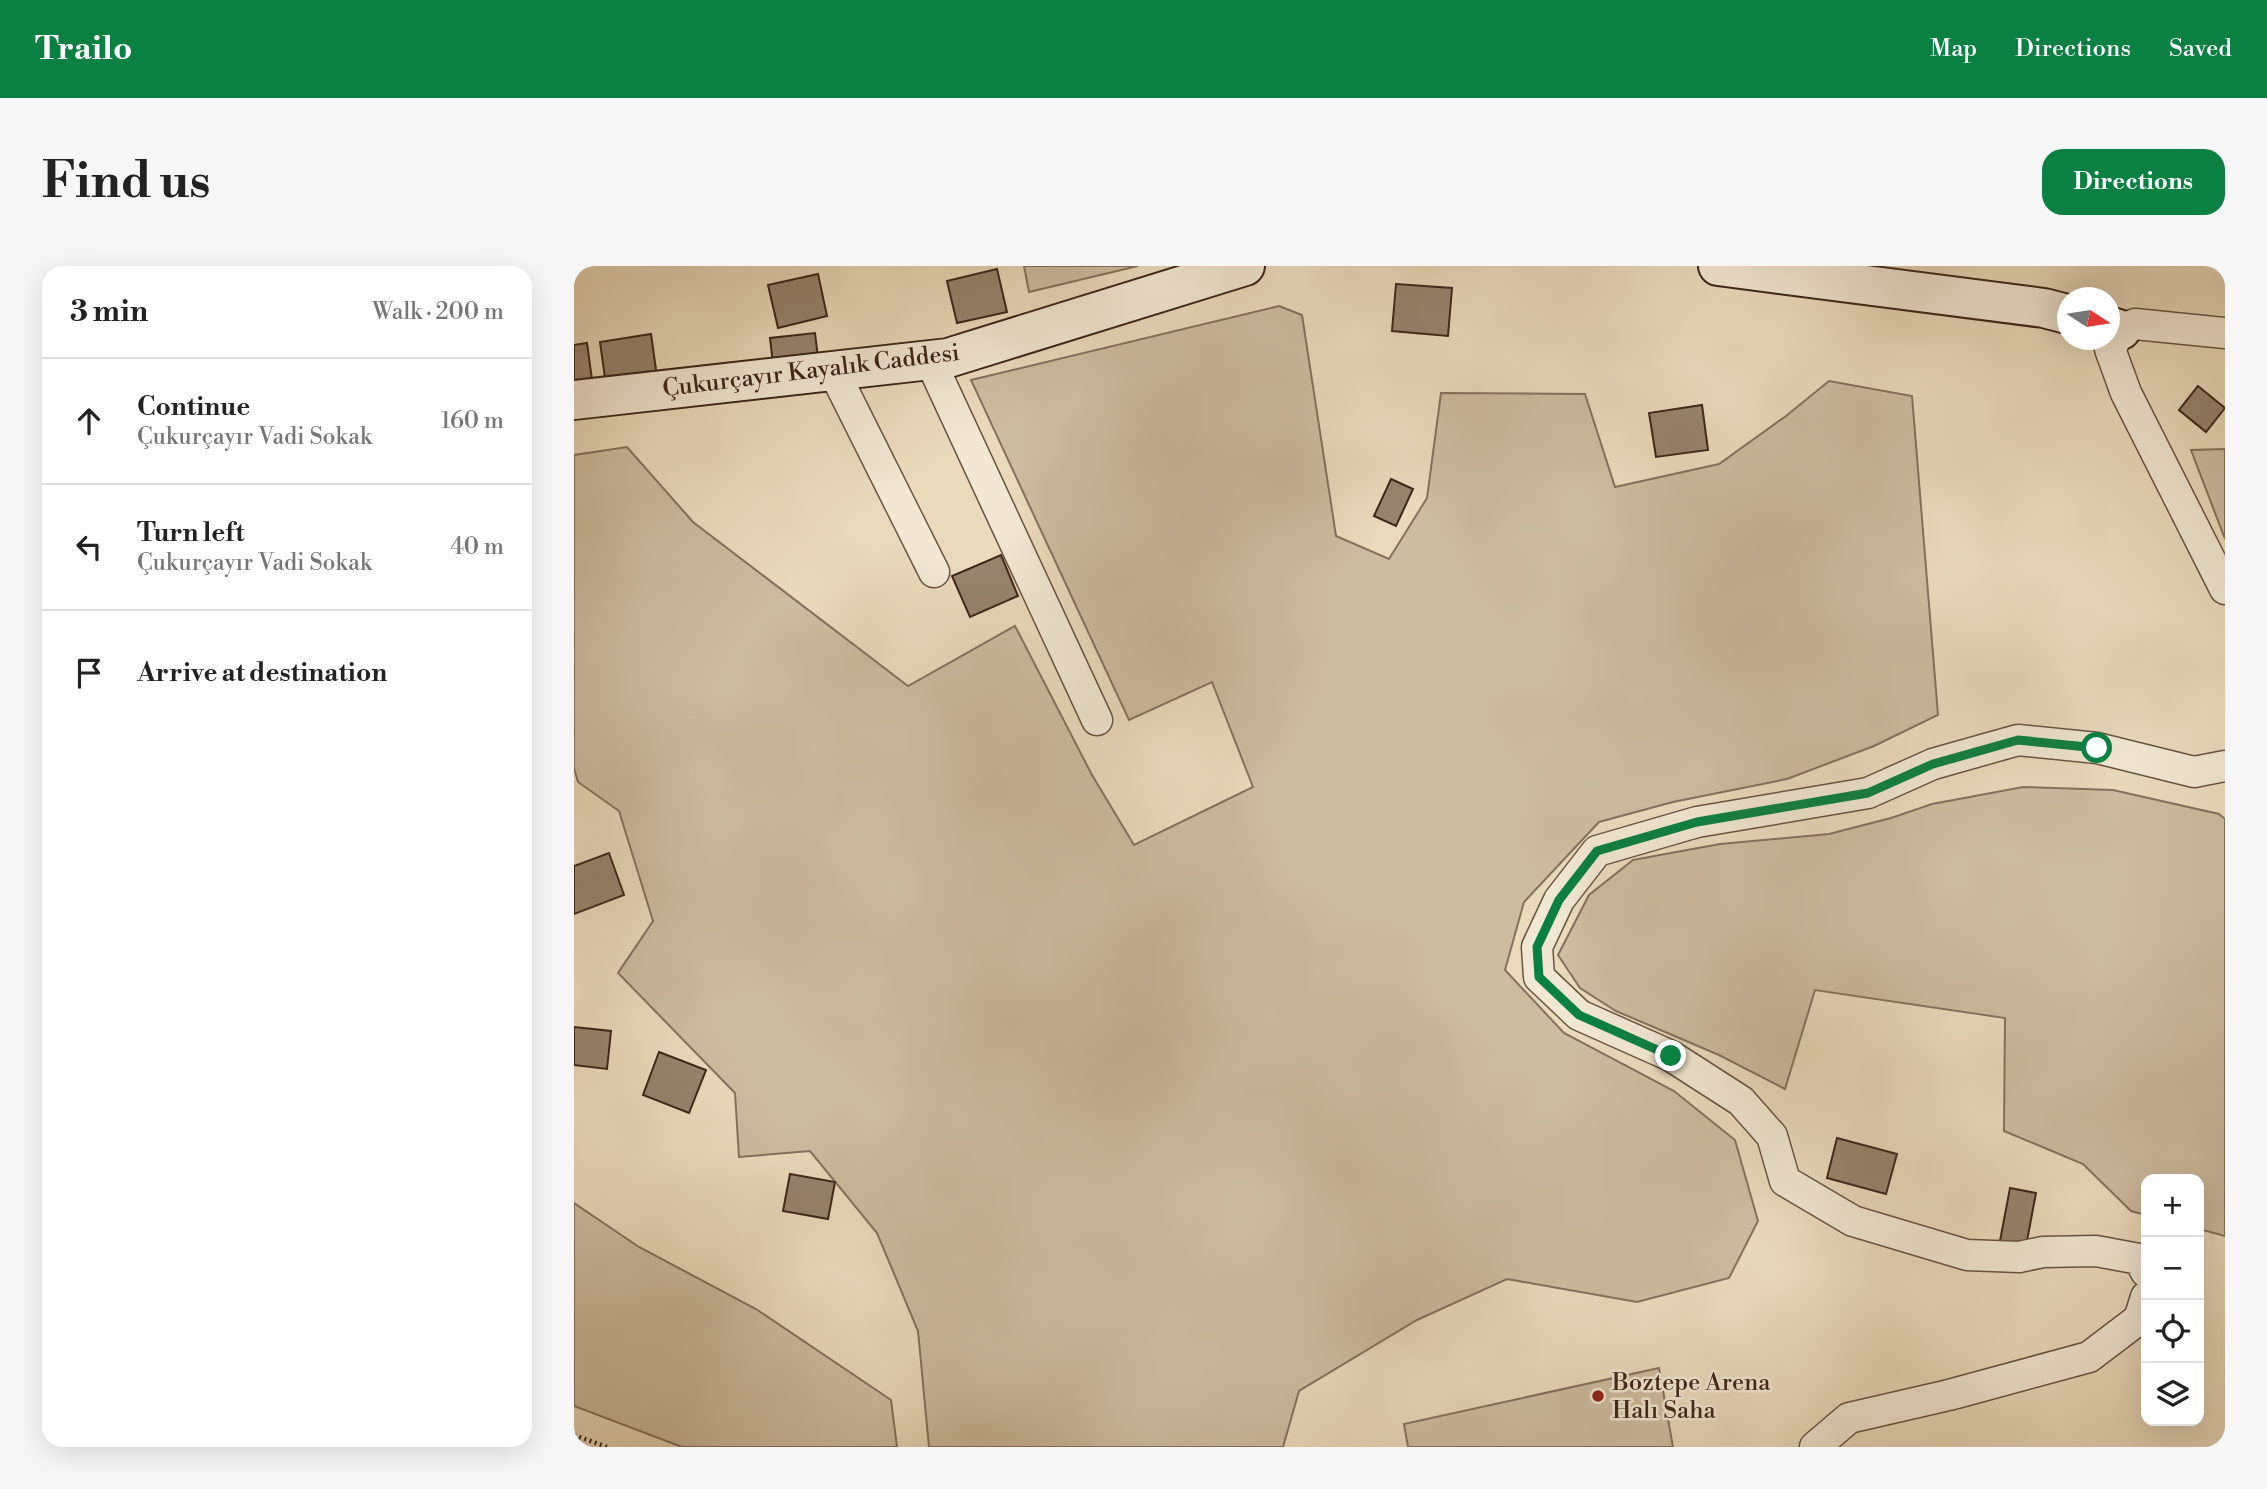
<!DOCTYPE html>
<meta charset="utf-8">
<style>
body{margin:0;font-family:"Libre Bodoni",serif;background:#f6f6f6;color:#222}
.controls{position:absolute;right:21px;bottom:21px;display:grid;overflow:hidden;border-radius:14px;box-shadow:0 7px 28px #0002}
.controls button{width:63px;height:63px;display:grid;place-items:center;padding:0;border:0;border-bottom:2px solid #e0e0e0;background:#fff;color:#222;font:35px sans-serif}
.compass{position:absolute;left:1483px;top:21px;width:63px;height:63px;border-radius:50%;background:#fff;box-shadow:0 7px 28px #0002;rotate:102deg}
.stop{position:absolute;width:21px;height:21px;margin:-16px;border:5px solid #0b8043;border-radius:50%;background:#fff}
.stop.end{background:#0b8043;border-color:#fff;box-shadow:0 2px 7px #0008}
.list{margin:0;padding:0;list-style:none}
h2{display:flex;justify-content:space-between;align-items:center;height:91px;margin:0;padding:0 28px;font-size:30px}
h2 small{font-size:23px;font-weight:400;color:#767676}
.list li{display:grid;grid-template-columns:46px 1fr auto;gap:21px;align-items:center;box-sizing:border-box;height:126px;padding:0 28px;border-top:2px solid #e0e0e0}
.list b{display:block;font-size:26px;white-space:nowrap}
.list p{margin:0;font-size:23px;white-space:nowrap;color:#767676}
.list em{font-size:23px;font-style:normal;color:#767676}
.icon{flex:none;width:38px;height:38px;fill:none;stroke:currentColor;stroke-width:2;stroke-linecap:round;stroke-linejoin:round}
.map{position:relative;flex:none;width:1651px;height:1181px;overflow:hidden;border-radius:21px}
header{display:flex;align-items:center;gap:42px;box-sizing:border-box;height:98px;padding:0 35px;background:#0b8043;color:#fff}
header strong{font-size:33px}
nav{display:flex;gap:38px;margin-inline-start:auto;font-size:24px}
.intro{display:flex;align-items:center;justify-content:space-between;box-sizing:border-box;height:168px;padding:0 42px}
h1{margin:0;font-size:49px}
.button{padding:18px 32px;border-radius:21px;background:#0b8043;color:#fff;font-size:24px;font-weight:700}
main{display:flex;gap:42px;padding:0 42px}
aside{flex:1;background:#fff;border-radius:21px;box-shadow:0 7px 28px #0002}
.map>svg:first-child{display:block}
</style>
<header>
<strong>Trailo</strong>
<nav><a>Map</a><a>Directions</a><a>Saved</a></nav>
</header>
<div class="intro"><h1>Find us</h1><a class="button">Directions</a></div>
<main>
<aside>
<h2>3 min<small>Walk · 200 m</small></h2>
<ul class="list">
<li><svg class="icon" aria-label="ahead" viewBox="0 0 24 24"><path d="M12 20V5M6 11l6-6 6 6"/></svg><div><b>Continue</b><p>Çukurçayır Vadi Sokak</p></div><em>160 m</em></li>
<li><svg class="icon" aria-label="left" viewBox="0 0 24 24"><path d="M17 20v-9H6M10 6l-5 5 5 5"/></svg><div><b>Turn left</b><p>Çukurçayır Vadi Sokak</p></div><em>40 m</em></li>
<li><svg class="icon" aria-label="arrive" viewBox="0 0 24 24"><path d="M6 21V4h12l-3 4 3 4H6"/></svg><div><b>Arrive at destination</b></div></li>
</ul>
</aside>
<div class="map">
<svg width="1651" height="1181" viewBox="0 0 1651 1181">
<rect width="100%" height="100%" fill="#e9dabc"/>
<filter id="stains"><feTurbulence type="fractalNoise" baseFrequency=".00286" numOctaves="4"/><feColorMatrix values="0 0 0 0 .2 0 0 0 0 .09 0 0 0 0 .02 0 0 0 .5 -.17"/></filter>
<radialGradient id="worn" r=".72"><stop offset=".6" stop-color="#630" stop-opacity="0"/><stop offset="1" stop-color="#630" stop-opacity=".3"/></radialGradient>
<!-- green -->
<g fill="#ccbca0" stroke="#84725d" stroke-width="2">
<path d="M450,0H564L455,26Z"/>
<path d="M705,40L728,49L762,270L815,293L853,232L867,127L1011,128L1041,221L1145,198L1212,150L1255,115L1338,130L1364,449L1300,480L1213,513L1099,536L1025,556L950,636L931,704L990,767L1100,825L1161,874L1184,955L1155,1012L1063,1036L933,1013L843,1054L725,1125L709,1181H355L344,1065L303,967L236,885L165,891L161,827L44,707L79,655L45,545L4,516L0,502V189L53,181L119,256L334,420L441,360L518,509L560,579L679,521L638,416L555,454L397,114Z"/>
<path d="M1651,183V273L1617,184Z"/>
<path d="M1449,521L1539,524L1645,548L1651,553V970L1625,963V913H1572V949L1557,945L1509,898L1430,865L1431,752L1241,724L1211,823L1145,789L1042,745L1006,722L984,689L1015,629L1059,594L1146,578L1255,568L1317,552L1358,538Z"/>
<path d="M0,937L65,981L182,1043L317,1134L323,1181H108L0,1140Z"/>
<path d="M1085,1102L1099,1181H834L830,1158Z"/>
</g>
<!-- building -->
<g fill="#96846e" stroke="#3d271a" stroke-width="2">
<path d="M423,3L433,46L383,57L373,15Z"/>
<path d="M244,8L253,50L204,62L194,19Z"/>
<path d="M822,18L878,22L874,70L818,65Z"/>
<path d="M241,67L244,92L199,98L196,72Z"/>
<path d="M77,68L83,111L32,119L26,76Z"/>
<path d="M13,77L19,121L0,124V79Z"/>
<path d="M1624,120L1651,142L1632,166L1605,144Z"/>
<path d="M1128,139L1134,184L1082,191L1075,147Z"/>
<path d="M817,213L839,223L822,260L800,250Z"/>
<path d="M427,289L444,330L396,351L378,310Z"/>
<path d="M35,587L50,629L0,648V600Z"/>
<path d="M0,761L37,765L33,803L0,799Z"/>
<path d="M85,786L132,804L115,847L69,829Z"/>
<path d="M1263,872L1323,888L1312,928L1253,912Z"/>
<path d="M216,908L261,916L254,953L209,945Z"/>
<path d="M1436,922L1462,927L1452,980L1426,975Z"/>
</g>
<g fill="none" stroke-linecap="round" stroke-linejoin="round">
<defs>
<g id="street">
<path d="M1651,67L1561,58L1547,64L1536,83L1552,127L1651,323"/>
<path d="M356,94L523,454"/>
<path d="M259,104L360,306"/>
<path d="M1572,1006L1565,993L1522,985L1469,986L1445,991L1393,989L1279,955L1211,915L1198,870L1167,835L1097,790L1005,749L965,711L963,681L985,634L1023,585L1123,556L1294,527L1359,498L1444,474L1523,482L1620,506L1651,500"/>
<path d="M1241,1181L1275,1152L1375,1129L1515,1091L1565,1053L1572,1031"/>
</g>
<g id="secondary">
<path d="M1144,0L1470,42L1493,48"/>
<path d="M1535,60L1547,64"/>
<path d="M0,134L374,92L671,0"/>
</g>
</defs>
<!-- street casing -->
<use href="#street" stroke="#685442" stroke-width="33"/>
<!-- secondary casing -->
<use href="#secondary" stroke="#3d271a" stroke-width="42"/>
<!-- path -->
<path stroke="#3d271a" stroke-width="4.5" stroke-dasharray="2 3.5" stroke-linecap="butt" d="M0,1169L33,1181"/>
<!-- street -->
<use href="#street" stroke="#f1e7d3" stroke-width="30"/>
<!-- secondary -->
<use href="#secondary" stroke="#f1e7d3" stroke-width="38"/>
</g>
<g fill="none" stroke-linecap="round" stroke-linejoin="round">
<!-- route -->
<path stroke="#0b8043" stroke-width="9" d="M1097,790L1005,749L965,711L963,681L985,634L1023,585L1123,556L1294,527L1359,498L1444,474L1523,482"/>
</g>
<!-- markers -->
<circle fill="#8f2418" stroke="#f1e7d3" stroke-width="2.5" cx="1024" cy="1130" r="7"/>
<g text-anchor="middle" stroke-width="5" stroke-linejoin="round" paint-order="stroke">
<!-- street labels -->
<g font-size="24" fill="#3d271a" stroke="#f1e7d3">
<text transform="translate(237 104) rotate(-7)" y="8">Çukurçayır Kayalık Caddesi</text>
</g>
<!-- poi labels -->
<g font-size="24" fill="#3d271a" stroke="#f1e7d3" text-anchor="start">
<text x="1038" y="1124">Boztepe Arena<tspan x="1038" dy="28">Halı Saha</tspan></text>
</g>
</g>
<rect width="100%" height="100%" filter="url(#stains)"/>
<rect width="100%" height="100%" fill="url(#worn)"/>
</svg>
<div class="controls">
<button>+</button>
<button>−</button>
<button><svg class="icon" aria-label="locate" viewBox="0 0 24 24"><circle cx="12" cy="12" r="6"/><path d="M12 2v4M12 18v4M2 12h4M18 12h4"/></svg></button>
<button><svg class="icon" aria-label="layers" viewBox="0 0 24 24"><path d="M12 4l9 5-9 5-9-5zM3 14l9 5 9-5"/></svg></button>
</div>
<svg class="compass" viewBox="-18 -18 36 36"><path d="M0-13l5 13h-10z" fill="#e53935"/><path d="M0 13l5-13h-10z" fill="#767676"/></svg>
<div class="stop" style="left:1523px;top:482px"></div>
<div class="stop end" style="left:1097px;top:790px"></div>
</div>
</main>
